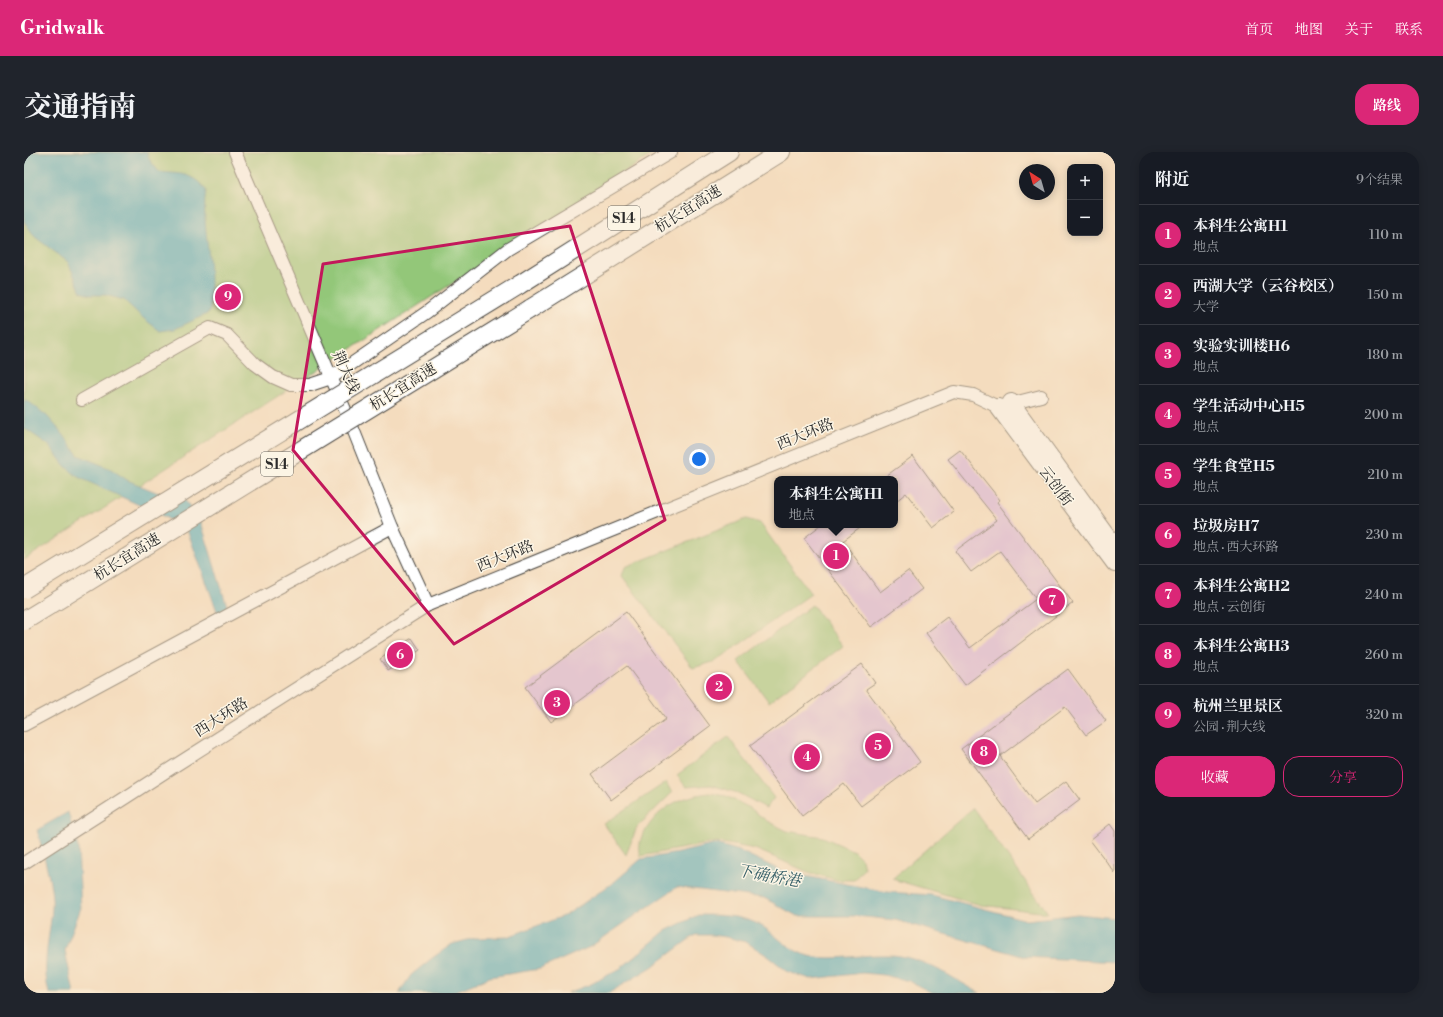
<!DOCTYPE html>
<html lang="zh">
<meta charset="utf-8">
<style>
body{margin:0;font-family:"Libre Bodoni","Noto Serif SC",serif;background:#20242c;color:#f1f3f6}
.controls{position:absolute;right:12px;top:12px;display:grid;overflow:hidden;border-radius:8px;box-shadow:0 2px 10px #0003}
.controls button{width:36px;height:36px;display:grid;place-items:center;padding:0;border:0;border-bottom:1px solid #363941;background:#171b24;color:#f1f3f6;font:20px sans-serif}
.compass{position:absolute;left:995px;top:12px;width:36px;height:36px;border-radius:50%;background:#171b24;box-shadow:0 2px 10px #0003;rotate:323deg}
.you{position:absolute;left:675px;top:307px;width:14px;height:14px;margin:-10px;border:3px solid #fff;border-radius:50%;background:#1a73e8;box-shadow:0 0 0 6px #1a73e833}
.badge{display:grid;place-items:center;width:26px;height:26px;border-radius:50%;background:#db2777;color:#fff;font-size:13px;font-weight:700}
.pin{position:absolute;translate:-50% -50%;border:2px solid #fff;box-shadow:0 1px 4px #0006}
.popup{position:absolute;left:750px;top:324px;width:124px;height:52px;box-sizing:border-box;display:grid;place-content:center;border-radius:8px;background:#171b24;filter:drop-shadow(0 1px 3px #0005);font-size:13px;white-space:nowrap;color:#9ea1a6}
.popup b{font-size:15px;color:#f1f3f6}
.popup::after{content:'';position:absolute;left:50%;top:100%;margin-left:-8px;border:8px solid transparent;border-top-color:#171b24}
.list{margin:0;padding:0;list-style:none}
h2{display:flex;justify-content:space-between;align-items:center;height:52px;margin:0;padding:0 16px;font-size:17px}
h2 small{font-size:13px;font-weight:400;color:#9ea1a6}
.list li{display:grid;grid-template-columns:26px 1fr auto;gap:12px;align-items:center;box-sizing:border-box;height:60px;padding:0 16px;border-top:1px solid #363941}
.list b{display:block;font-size:15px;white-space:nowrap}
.list p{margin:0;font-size:13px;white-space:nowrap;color:#9ea1a6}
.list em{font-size:13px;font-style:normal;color:#9ea1a6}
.actions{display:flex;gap:8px;padding:12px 16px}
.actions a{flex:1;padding:9px 0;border:1px solid #db2777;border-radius:16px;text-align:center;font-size:14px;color:#db2777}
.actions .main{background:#db2777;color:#fff}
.map{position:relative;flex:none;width:1091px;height:841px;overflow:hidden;border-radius:16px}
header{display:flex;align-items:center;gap:24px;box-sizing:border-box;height:56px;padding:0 20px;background:#db2777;color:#fff}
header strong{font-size:19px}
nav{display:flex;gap:22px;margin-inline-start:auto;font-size:14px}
.intro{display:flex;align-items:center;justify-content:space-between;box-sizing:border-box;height:96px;padding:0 24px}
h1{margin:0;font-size:28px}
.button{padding:10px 18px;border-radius:16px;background:#db2777;color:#fff;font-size:14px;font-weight:700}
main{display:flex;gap:24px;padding:0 24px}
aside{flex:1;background:#171b24;border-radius:16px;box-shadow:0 2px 10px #0003}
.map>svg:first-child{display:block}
</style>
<header>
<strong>Gridwalk</strong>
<nav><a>首页</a><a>地图</a><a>关于</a><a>联系</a></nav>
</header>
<div class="intro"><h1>交通指南</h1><a class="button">路线</a></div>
<main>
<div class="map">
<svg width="1091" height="841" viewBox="0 0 1091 841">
<rect width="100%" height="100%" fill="#fcf5e5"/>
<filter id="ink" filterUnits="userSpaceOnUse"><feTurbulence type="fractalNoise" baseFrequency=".025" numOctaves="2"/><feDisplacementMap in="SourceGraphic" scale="8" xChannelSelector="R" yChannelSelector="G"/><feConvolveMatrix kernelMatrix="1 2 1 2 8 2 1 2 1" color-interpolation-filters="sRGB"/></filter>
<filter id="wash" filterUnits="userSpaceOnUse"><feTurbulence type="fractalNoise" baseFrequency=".012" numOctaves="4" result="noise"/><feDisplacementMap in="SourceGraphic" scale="16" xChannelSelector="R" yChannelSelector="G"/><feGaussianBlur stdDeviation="0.9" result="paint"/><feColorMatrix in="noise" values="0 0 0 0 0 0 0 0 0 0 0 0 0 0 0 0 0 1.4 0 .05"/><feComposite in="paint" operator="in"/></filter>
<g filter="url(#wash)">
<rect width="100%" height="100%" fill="#f4dcbe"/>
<!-- green -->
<g fill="#93c779" stroke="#5f7952">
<path d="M0,0H632L0,408Z"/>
<path d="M722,367L736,371L787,442L692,509L669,516L598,424L601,415Z"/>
<path d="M788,453L819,494L745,550L714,509Z"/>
<path d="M704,585L750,646L742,656L714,641L687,633L662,635L653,623Z"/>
<path d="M642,630L648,641L613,675L602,703L580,672Z"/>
<path d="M685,641L702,644L726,656L743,669L763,679L799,685L830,699L838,707L840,716L830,728H813L784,720L731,697L693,690L617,704C616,701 615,696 616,692C616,687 620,681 622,678C636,654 659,644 685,641Z"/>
<path d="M949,656L1024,761L957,753L868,727Z"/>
</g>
<!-- water -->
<g fill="#3fa8bf" stroke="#356a75">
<path d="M0,0H123L125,7L135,20C156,22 168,20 182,38C177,68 187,99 186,130C186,141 188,150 185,161L151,177L136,179L119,166L100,148L81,143H66L57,140L44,110L11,85L0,69Z"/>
<path d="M0,248L4,249L23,264L39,282L54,303L87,317L103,328L137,342L159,346L176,367L204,457L194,462L163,378L139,364L54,325L40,313L26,294L0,276Z"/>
<path d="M44,660L54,695L57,756L41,798L50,841H25C17,813 26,785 28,756C30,736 18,698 13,678Z"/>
<path d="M692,692L716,699L760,720L864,740L908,743L1003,768L1054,762L1091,766V810L1001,805L871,768L831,764H773L740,746L653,735L566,795L516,817L466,825L427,841H375L387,823L408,806L428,792L451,786L483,785L542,763L590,730L617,707L654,701Z"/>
<path d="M674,763C698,763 721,763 741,776C755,786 768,800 785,804C812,809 838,802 864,803C897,803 928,826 956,841H908L885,829L859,823L839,821L787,827L764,820L745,805L722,790L702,785L687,783H671L628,815L585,841H543L567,832L597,816L641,779Z"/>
</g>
<g id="blocks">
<!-- building -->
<g fill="#d1aae3">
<path d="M936,298L976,348L973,350L1049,451L941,533L902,481L923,465L946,496L1012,447L976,399L947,420L931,399L973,368L924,307Z"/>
<path d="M889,304L930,360L909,376L882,341L871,350V327H858Z"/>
<path d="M797,373H840L819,389L856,440L884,419L898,437L847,475L780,386Z"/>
<path d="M602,460L686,574L587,648L568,622L642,567L603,514L527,570L501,535Z"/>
<path d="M388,486L396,498L364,519L356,507Z"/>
<path d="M838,512L851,531L842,537L896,610L837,654L820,632L778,664L726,594Z"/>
<path d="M1044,517L1082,569L1062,583L1041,555L976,604L1011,652L1042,629L1056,648L1004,687L937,597Z"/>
<path d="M1086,672L1091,679V721L1066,688Z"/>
</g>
</g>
</g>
<g filter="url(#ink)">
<use href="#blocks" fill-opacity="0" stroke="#494641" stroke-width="1"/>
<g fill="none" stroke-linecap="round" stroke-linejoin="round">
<defs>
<g id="minor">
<path d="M211,0L325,267L368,375L404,453"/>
<path d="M58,248L186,176L203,183L231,212L249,225L267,233H286L307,226L403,160L484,97L647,0"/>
<path d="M0,573L368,375"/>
<path d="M0,711L152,613L404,453L930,240L949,243L974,255L1017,244"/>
</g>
<g id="major">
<path d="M987,250L1091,394"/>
<path d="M974,255L1091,412"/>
</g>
<g id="highway">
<path d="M495,133L705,0"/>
<path d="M506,157L757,0"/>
</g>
</defs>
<!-- minor casing -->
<use href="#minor" stroke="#494641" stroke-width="14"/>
<!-- major casing -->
<use href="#major" stroke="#494641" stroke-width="18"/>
<!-- highway casing -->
<use href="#highway" stroke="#494641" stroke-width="20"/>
<!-- minor -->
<use href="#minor" stroke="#fff" stroke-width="12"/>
<!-- major -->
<use href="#major" stroke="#fff" stroke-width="16"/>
<!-- highway -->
<use href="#highway" stroke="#fff" stroke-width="18"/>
<defs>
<g id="highway-bridge">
<path d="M0,437L495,133"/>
<path d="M0,469L506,157"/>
</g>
</defs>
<!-- highway-bridge casing -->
<use href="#highway-bridge" stroke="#494641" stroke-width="20" stroke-linecap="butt"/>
<!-- highway-bridge -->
<use href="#highway-bridge" stroke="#fff" stroke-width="18"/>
</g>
</g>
<!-- marked area -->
<path d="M0 0H1091V841H0ZM546,74L641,368L430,492L269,298L299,112Z" fill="#f4dcbe" fill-opacity=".55" fill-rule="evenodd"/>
<path fill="none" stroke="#c2185b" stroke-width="3" stroke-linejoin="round" d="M546,74L641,368L430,492L269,298L299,112Z"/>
<g text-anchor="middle" stroke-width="3" stroke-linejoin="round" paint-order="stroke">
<!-- shield labels -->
<g fill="#fcf5e5" stroke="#6a6863" stroke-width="1">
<rect x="584" y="54" width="32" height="24" rx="3"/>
<rect x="237" y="300" width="32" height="24" rx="3"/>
</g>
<g font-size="14" font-weight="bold" fill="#2b2b2b">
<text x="600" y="71">S14</text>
<text x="253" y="317">S14</text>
</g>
<!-- street labels -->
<g font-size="15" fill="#2b2b2b" stroke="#fcf5e5">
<text transform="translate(664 57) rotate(-32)" y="5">杭长宜高速</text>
<text transform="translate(322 220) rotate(66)" y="5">荆大线</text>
<text transform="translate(379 235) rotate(-32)" y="5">杭长宜高速</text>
<text transform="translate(781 282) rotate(-22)" y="5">西大环路</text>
<text transform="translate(1032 334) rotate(53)" y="5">云创街</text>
<text transform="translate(481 404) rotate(-22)" y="5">西大环路</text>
<text transform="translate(103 405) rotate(-32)" y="5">杭长宜高速</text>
<text transform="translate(197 565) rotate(-32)" y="5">西大环路</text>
</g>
<!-- water labels -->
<g font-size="16" font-style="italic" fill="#335d66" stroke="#fcf5e5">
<text transform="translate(745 723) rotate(10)" y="6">下确桥港</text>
</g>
</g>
</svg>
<div class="controls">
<button>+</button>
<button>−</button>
</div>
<svg class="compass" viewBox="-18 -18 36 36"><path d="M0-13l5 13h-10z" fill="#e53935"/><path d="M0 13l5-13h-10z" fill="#9ea1a6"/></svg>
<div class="you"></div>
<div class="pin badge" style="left:812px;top:404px">1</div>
<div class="popup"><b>本科生公寓H1</b>地点</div>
<div class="pin badge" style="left:695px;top:535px">2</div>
<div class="pin badge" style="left:533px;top:551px">3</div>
<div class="pin badge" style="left:783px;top:605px">4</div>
<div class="pin badge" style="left:854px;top:594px">5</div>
<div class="pin badge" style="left:376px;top:503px">6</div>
<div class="pin badge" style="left:1028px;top:449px">7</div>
<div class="pin badge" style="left:960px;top:600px">8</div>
<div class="pin badge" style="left:204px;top:145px">9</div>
</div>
<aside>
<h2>附近<small>9个结果</small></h2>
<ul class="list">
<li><span class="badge">1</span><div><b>本科生公寓H1</b><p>地点</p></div><em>110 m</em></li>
<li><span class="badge">2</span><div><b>西湖大学（云谷校区）</b><p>大学</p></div><em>150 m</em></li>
<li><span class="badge">3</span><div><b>实验实训楼H6</b><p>地点</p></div><em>180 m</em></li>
<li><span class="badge">4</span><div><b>学生活动中心H5</b><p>地点</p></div><em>200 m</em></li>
<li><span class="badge">5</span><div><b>学生食堂H5</b><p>地点</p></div><em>210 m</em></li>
<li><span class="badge">6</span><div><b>垃圾房H7</b><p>地点 · 西大环路</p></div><em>230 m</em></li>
<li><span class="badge">7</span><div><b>本科生公寓H2</b><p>地点 · 云创街</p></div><em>240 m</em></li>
<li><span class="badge">8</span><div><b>本科生公寓H3</b><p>地点</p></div><em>260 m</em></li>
<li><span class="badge">9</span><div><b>杭州兰里景区</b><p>公园 · 荆大线</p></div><em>320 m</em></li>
</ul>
<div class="actions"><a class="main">收藏</a><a>分享</a></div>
</aside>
</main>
